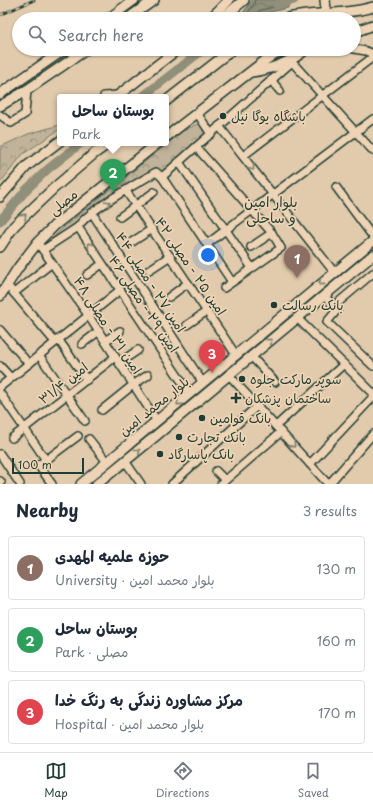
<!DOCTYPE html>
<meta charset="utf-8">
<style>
body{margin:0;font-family:"Playpen Sans","Playpen Sans Arabic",sans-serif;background:#f6f6f7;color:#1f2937}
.scale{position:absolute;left:12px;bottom:10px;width:72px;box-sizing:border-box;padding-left:4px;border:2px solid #1f3d34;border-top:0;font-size:11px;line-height:14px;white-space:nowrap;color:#1f3d34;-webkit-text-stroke:3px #eed4b5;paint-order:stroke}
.you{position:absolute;left:208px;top:255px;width:14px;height:14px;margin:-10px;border:3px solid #fff;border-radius:50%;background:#1a73e8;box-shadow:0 0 0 6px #1a73e833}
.badge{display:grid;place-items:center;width:26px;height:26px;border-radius:50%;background:#1f3d34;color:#fff;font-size:13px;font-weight:700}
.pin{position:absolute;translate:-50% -33px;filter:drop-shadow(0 1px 2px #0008)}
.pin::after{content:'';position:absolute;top:21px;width:14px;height:12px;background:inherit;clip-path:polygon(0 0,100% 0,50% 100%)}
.popup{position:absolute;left:57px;top:94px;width:112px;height:52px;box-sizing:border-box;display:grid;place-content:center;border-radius:4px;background:#fff;filter:drop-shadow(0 1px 3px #0005);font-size:13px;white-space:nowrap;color:#747a83}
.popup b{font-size:15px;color:#1f2937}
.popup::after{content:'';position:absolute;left:50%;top:100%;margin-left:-8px;border:8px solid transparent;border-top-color:#fff}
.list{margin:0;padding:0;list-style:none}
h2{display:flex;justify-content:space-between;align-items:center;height:52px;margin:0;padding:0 16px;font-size:17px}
h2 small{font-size:13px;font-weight:400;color:#747a83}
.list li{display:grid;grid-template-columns:26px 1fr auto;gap:12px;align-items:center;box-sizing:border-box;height:64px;margin:0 8px 8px;padding:0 8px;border:1px solid #e0e1e3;border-radius:4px}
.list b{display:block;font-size:15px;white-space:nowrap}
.list p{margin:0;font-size:13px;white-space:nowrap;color:#747a83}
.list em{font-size:13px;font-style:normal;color:#747a83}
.icon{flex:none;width:22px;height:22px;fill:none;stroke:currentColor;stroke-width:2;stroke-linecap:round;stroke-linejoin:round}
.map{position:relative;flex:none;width:373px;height:484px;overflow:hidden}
.search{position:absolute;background:#fff;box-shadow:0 1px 3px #0004;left:12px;right:12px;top:12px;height:44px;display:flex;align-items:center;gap:10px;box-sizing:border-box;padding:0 14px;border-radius:22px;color:#747a83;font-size:15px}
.sheet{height:268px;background:#fff}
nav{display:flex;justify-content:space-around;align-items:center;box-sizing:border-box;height:56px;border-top:1px solid #e0e1e3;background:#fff;font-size:11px;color:#747a83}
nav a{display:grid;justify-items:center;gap:2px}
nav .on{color:#1f3d34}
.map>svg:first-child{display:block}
</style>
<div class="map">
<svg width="373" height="484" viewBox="0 0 373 484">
<defs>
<pattern id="forest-crowns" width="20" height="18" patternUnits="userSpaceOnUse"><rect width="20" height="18" fill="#c1b399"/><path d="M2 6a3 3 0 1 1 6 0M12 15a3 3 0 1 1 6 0" fill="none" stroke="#9c937e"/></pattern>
<pattern id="water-waves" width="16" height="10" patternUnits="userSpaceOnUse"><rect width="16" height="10" fill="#908f79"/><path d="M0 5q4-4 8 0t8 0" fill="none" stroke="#757664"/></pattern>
</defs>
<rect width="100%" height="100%" fill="#e2cbad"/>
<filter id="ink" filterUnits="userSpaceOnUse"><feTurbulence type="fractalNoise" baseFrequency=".025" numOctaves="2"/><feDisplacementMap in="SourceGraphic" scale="8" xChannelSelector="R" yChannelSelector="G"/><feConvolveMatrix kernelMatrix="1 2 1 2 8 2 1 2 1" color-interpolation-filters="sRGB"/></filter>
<g filter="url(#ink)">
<!-- forest -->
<g fill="url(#forest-crowns)" stroke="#707866">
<path d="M199,123L207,133L164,174L157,168L93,211L78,221L74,227L45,245L65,226L183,131Z"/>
<path d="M60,125V129L23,154L0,183V147L28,134Z"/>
</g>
<!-- water -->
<path fill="url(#water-waves)" stroke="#636e5d" d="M252,0H288V8L262,14L253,19H245L242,14Z"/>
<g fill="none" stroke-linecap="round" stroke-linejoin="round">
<!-- shore -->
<path stroke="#4c5e50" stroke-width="1" d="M255,0L254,4L247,14L249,18L261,10L283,5L285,0"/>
<!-- river -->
<g stroke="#908f79" stroke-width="9">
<path d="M277,5L294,0"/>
<path d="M142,97L204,49"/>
<path d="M0,221L27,189L48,169L81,143"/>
</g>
<defs>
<g id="minor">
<path d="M354,49L366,51L373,54"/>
<path d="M271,80L280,91"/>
<path d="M104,96L118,95"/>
<path d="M197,113L211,134"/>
<path d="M0,115L11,123L25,114L27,90"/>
<path d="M219,126L334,272"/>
<path d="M196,147L272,233L281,248L224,288"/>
<path d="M243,156L373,57"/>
<path d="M179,162L252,268"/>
<path d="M162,177L232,282"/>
<path d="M336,187L373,237"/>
<path d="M126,191L236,355"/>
<path d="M92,213L203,383"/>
<path d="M120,217L154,192"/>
<path d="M78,227L190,394"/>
<path d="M132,242L152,229"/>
<path d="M207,244L373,119"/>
<path d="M40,246L88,315L157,421"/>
<path d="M251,247L272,233"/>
<path d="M43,250L78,227C87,211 138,183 156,172L162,177L292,62L373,151"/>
<path d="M149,270L170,256"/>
<path d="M87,275L102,264"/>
<path d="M7,285L55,342"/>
<path d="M14,293L52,263"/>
<path d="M324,295L337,310L327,322L373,366"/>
<path d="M169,297L188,283"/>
<path d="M334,306L373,273"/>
<path d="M297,318L373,393"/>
<path d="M187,325L207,311"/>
<path d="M0,330L29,364"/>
<path d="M58,339L87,380"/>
<path d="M105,341L120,331"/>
<path d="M82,344L99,331"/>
<path d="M39,355L85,421"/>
<path d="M252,357L275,382"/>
<path d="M119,363L138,350"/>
<path d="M0,366L11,378"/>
<path d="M229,375L328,484"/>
<path d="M0,387L120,290"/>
<path d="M0,393L46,460L38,465L52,484"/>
<path d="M102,410L133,385L148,375"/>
<path d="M276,426L344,364"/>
<path d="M12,438L115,357"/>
<path d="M89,439L107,462"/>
<path d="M0,454L20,484"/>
<path d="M46,460L78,436"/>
<path d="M125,461L141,484"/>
<path d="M310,464L373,397"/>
<path d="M216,471L225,480"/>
<path d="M0,481L1,482"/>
<path d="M172,484L257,406"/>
<path d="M221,484L281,432"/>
<path d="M329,484L373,434"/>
</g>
<g id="major">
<path d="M320,16L326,10L325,0"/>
<path d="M108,19L134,0"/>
<path d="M127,19L154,0"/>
<path d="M210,19L229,0"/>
<path d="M222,19L244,0"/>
<path d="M284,19C313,11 344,16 373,7"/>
<path d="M354,32L373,25"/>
<path d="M251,72C270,70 292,62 306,49"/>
<path d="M0,94L65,49"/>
<path d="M116,97L178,49"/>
<path d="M166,101L233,49"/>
<path d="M0,106L27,90L87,49"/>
<path d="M166,137L267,59L274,54L289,49"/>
<path d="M0,197L27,166L60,141"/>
<path d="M0,247L14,226L54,188L95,153L109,143"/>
<path d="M0,296L18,268L38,242L55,225L158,143"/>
<path d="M81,484L373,241"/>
<path d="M97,484L146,444L373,255"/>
</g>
</defs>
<!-- minor casing -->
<use href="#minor" stroke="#1f3d34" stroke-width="10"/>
<!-- major casing -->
<use href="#major" stroke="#1f3d34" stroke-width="12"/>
<!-- minor -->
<use href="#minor" stroke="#eed4b5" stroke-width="7"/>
<!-- major -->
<use href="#major" stroke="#eed4b5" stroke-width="9"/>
<defs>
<path id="rail" d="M0,15L34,0"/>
</defs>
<!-- rail casing -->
<use href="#rail" stroke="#1f3d34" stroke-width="3"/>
<!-- rail -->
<use href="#rail" stroke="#eed4b5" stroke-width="1.5" stroke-dasharray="4.5" stroke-linecap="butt"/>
</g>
<!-- one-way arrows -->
<defs><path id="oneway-chevron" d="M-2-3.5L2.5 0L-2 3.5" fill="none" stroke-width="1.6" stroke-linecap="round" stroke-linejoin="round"/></defs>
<g stroke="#7c816e">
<use href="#oneway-chevron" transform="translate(252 168) rotate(52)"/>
<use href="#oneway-chevron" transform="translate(108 203) rotate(-34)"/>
<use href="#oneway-chevron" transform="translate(24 216) rotate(-43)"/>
<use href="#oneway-chevron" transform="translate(90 245) rotate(-124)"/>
<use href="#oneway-chevron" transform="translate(321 283) rotate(140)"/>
<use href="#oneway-chevron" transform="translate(270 341) rotate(-41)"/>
<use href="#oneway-chevron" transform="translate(179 403) rotate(140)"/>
<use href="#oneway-chevron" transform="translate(293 445) rotate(48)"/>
<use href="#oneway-chevron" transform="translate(138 451) rotate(-39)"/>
</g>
</g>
<!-- markers -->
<g fill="#1f3d34" stroke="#eed4b5" stroke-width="1.5">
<circle cx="223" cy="116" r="4"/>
<circle cx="274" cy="305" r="4"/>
<circle cx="242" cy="379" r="4"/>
<path d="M234 392h4v4h4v4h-4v4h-4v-4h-4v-4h4z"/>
<circle cx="202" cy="418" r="4"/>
<circle cx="179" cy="437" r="4"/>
<circle cx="160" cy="454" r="4"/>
</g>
<g text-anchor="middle" stroke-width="3.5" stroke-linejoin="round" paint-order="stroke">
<!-- poi labels -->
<g font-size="13" fill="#1f3d34" stroke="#eed4b5" text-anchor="start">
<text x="231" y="121">باشگاه یوگا نیل</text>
<text x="282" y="310">بانک رسالت</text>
<text x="250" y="384">سوپر مارکت جلوه</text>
<text x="245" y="403">ساختمان پزشکان</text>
<text x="210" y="423">بانک قوامین</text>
<text x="187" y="442">بانک تجارت</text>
<text x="168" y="459">بانک پاسارگاد</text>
</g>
<!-- street labels -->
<g font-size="13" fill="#1f3d34" stroke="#eed4b5">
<text transform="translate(63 202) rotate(-39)" y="5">مصلی</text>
<text transform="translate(191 266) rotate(56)" y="5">امین ۲۵ - مصلی ۴۲</text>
<text transform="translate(151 282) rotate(57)" y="5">امین ۲۷ - مصلی ۴۴</text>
<text transform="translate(144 304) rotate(56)" y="5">امین ۲۹ - مصلی ۴۶</text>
<text transform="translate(108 325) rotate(57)" y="5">امین ۳۱ - مصلی ۴۸</text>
<text transform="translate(63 383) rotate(-38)" y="5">امین ۳۱/۴</text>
<text transform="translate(154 406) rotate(-39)" y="5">بلوار محمد امین</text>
</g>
<!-- neighbourhood labels -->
<g font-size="14" fill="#1f3d34" stroke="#eed4b5">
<text x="271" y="207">بلوار امین<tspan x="271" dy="16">و ساحلی</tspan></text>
</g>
</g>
</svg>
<div class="scale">100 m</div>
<div class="you"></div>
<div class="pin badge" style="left:297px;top:278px;background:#8d6e63">1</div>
<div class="pin badge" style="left:113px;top:192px;background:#2e9e5b">2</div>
<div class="popup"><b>بوستان ساحل</b>Park</div>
<div class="pin badge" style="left:212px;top:373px;background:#e0444e">3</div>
<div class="search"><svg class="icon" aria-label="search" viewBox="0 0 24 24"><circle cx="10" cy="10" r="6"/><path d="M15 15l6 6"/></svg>Search here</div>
</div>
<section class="sheet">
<h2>Nearby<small>3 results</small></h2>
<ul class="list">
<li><span class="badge" style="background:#8d6e63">1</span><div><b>حوزه علمیه المهدی</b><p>University · بلوار محمد امین</p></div><em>130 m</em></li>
<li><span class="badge" style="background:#2e9e5b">2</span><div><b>بوستان ساحل</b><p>Park · مصلی</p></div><em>160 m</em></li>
<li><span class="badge" style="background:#e0444e">3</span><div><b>مرکز مشاوره زندگی به رنگ خدا</b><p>Hospital · بلوار محمد امین</p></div><em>170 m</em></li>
</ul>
</section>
<nav>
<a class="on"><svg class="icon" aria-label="map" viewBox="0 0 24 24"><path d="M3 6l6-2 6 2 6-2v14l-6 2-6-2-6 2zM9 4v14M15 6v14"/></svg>Map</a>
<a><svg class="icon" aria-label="directions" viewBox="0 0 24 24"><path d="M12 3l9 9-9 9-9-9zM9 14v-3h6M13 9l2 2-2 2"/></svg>Directions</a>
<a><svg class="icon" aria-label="saved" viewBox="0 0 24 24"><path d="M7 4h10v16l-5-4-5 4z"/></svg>Saved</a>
</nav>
